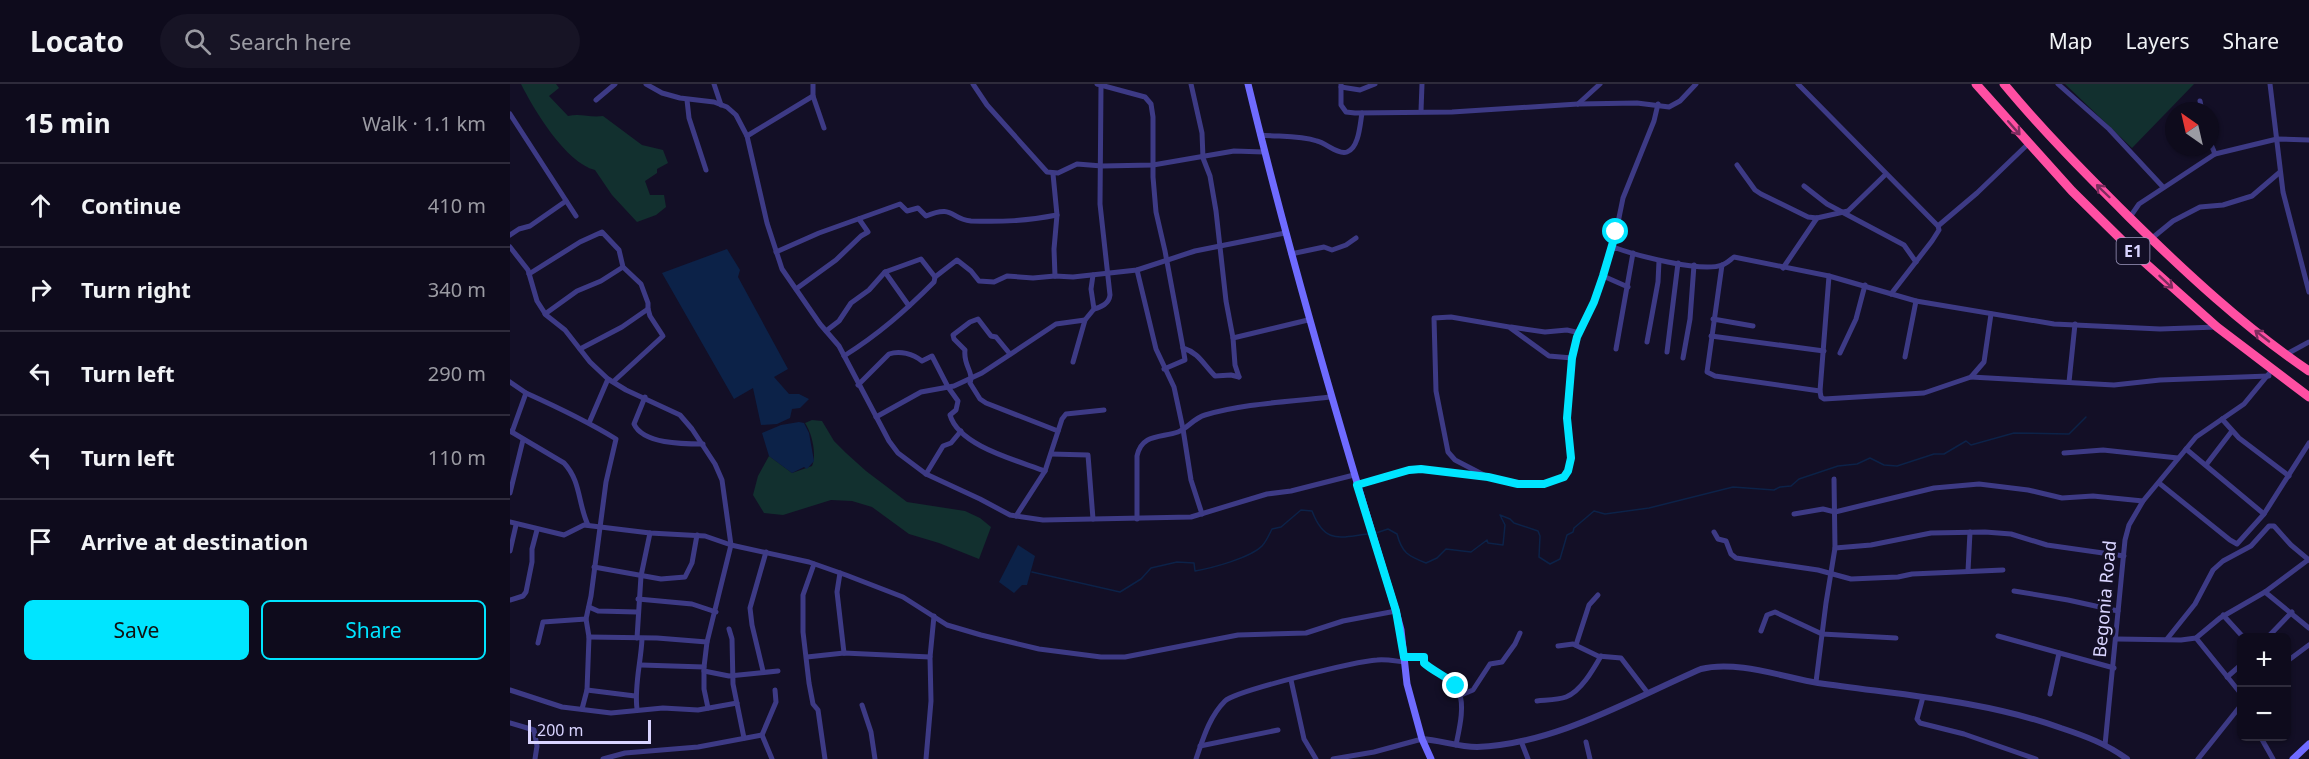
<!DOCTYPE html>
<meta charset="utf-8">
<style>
body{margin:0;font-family:"Noto Sans",sans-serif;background:#171425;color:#f1f3f6}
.controls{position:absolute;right:18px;bottom:18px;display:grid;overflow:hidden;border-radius:9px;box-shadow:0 2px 4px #0004}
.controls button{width:54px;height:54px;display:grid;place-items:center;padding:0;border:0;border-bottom:2px solid #2e2b3b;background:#0e0b1c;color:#f1f3f6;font:30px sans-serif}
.compass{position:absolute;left:1655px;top:18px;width:54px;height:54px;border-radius:50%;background:#0e0b1c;box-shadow:0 2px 4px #0004;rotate:326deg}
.scale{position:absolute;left:18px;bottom:15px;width:123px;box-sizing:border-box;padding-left:6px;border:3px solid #d9d4ff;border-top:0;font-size:16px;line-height:21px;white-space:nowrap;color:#d9d4ff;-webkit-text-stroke:4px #130f26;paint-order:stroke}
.stop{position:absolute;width:18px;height:18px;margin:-14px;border:4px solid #00e5ff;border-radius:50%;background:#fff}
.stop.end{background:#00e5ff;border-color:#fff;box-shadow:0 2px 6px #0008}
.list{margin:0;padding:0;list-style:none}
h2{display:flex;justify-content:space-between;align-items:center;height:78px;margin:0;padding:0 24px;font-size:26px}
h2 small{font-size:20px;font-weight:400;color:#9b9ba3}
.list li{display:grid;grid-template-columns:39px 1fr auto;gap:18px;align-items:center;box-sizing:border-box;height:84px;padding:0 24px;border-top:2px solid #2e2b3b}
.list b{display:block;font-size:22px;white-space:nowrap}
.list em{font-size:20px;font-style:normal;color:#9b9ba3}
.actions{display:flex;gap:12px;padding:18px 24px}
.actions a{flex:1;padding:14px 0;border:2px solid #00e5ff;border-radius:9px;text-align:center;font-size:21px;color:#00e5ff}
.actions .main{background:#00e5ff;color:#111}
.icon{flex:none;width:33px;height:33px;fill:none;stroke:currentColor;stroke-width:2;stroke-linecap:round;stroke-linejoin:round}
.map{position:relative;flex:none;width:1799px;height:675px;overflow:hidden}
header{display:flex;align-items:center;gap:36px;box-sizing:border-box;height:84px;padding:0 30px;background:#0e0b1c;border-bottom:2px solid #2e2b3b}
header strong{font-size:28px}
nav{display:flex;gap:33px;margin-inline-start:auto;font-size:21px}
.search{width:420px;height:54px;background:#171425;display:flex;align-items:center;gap:15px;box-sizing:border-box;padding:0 21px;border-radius:33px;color:#9b9ba3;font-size:22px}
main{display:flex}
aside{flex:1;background:#0e0b1c}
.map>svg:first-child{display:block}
</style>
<header>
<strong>Locato</strong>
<div class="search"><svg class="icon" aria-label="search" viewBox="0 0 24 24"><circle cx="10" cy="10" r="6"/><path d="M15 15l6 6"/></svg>Search here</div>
<nav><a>Map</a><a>Layers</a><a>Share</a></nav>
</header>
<main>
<aside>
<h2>15 min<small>Walk · 1.1 km</small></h2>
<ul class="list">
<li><svg class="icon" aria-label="ahead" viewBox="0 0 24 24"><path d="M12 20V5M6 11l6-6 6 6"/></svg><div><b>Continue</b></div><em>410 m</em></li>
<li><svg class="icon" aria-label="right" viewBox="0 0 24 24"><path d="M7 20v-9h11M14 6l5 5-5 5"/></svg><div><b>Turn right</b></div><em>340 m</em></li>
<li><svg class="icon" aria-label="left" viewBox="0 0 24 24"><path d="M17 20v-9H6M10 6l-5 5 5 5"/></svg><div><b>Turn left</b></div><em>290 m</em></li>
<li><svg class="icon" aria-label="left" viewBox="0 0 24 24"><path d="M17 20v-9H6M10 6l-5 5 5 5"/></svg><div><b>Turn left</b></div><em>110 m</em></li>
<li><svg class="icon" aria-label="arrive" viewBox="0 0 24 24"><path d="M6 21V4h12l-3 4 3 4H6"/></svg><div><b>Arrive at destination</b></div></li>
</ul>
<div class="actions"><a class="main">Save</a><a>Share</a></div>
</aside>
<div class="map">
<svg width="1799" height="675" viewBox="0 0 1799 675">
<rect width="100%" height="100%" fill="#130f26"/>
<!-- green -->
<g fill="#12302f">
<path d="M11,0H46L49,4L39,12L58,32C71,29 80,34 93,32L132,61L153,66L158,79L147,85V89L135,97L140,111H154L156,123L146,131L127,138L102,111L85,86C56,79 24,26 11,0Z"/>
<path d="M1555,0H1684L1622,64Z"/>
<path d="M302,336L312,337L324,357L336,369L356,387L397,418L455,427L470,434L481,443L469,475L429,459L399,450L362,423L342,417L321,416L273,431L254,429L243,411L248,392L259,372L282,389L302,382C307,371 302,349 295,339Z"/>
</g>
<!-- water -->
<g fill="#0c2248">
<path d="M217,165L230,186L228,193L278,285L264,293L279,310H289L299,315L290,324L282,325L280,334L267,340L251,341L243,304L224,315L152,189Z"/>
<path d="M289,338L294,339L299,349L304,377L297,385L294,383L282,389L259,372L252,349L271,341Z"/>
<path d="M508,461L525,472L517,501H512L504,509L489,498Z"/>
</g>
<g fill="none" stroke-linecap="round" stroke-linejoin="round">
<!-- stream -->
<g stroke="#0c2248" stroke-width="1.5">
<path d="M866,449L878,445L887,450C892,469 898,472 916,479L927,474L936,465L961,468L977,456L978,459L993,461L995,441L990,431L1000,435L1004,439L1028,447L1030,452L1029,473L1040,480L1050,475L1057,451L1063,448L1064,444L1084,427L1095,430L1139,424L1223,403L1264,406L1270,403L1281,402L1289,395L1328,382L1347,380L1360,374L1374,381L1387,382L1424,370H1434L1456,357L1461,361L1504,349L1559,350L1576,333"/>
<path d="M522,488L610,508L631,495L641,484L667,478L684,479L685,487C702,484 740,474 752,462C756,458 759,451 762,445L771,443L791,426L802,427C815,461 830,453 858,450"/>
</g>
<!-- minor -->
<g stroke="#3d3a85" stroke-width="5">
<path d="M136,0L152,9L170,14L204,18L217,23L226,31L237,52L257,139L272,185L310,240L329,262L379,357L388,369L416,390L470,415L500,431L533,436L681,433L757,410L781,407L844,391"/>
<path d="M204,0L211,21"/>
<path d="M463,0L477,21L537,88L548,89L567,80L592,82L643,81L724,67L754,68"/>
<path d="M587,0L635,13L641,20L643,33V93L646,128L655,167L673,264C689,269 693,280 705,292L721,291L729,293"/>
<path d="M681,0L692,49L693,74L700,92L706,127L716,217L723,254L725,281L729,293"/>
<path d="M831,0V21L836,28L845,29L942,28L1068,20L1127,19L1159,23L1170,17L1186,0"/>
<path d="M1288,0L1428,142L1429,146L1422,157L1381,210"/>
<path d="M1548,0L1599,45L1653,103"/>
<path d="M1760,0L1773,108L1799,208"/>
<path d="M831,3L850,6L865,0"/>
<path d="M303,12L314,44"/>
<path d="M86,16L105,0"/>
<path d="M177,16L179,34L196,86"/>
<path d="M1690,17L1692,27"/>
<path d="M1068,20L1090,0"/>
<path d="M911,27L912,0"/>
<path d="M0,30L66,132"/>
<path d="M750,51C769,53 789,51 807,57C816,59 828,71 837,68C849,64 850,40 852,29"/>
<path d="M237,52L303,12V0"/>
<path d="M1700,58L1705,70"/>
<path d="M1227,81L1245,106L1251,110L1298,133L1307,134L1338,127L1376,90"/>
<path d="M543,90L547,131L544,165L545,192"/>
<path d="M1294,102L1317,120L1394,161L1406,178"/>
<path d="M1620,133L1629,120L1705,70L1767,55L1799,56"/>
<path d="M1428,142L1467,109L1518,60"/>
<path d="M0,151L9,145L20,142L56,117"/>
<path d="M1641,155L1663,137L1690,123L1713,121L1742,112L1770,88"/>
<path d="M0,163L18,186L27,217L36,231L55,246L80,278L98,295L116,306L170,331L182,345L205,380L212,396L221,461L197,558L194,583V605L198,624"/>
<path d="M1103,163L1113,114L1144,37L1148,20"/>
<path d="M266,168L309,149L390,120L397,127L408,124L416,132C444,120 440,135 461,137C493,138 516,137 547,131"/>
<path d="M781,170L814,163L822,166L836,161L846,154"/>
<path d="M1212,181L1197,288L1205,292L1310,307"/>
<path d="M1273,184L1307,134"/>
<path d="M627,186L646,265L664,303L673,345L681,396L692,430"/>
<path d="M375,188L399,222"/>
<path d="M19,190L70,158L92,148L109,166L113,183L131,200L138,219V225L112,243L70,265"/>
<path d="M1093,192L1118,203"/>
<path d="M1319,192L1310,307L1311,313L1314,315L1414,309L1461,293L1474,278L1481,230"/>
<path d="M425,193L447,176L461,187L469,197L484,198L497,192L523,194L545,192L563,193L627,186L685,167L775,149"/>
<path d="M286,205L326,176L351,152L358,148L349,135"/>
<path d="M584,225C591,223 599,220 600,211L590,120L591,2"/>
<path d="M35,230L67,207L91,197L113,183"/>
<path d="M1203,235L1243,242"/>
<path d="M1001,243L1035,248L1057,246L1070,249"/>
<path d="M316,247L329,237L341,219L359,206L375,188L411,175L425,193L424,198C395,227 369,250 334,272"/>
<path d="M1201,252L1314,267"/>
<path d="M723,254L798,236"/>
<path d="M1137,258L1148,198L1149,177"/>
<path d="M1106,265L1123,169"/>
<path d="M1157,268L1168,179"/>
<path d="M1330,269L1346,235L1355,201"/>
<path d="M500,270L486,253L481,252L468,235L460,238L443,251L444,255L455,266C453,282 464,287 460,299L470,315L476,319L548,347"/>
<path d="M1775,271L1799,258"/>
<path d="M1395,273L1406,217"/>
<path d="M1173,274L1180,235L1184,181"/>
<path d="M563,278L575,236L584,225L581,205L583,191"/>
<path d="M654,285L675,276L673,264"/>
<path d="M1461,293L1604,301L1650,296L1759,292"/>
<path d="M104,297L153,252L140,232L138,225"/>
<path d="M0,298L16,309L2,348"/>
<path d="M1559,298L1565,240"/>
<path d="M348,301L379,270C390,266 403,270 412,277L422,272L438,303L448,317L446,326L440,331C449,362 506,376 535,387"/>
<path d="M16,309C47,323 77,337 106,355L96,398L81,512L76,535L79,553L77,606L72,625"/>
<path d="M135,313L124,340C133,360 173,360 193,360"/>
<path d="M366,333L411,308L444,302L472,289L546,240L575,236"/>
<path d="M1712,335L1729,354L1779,392"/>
<path d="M79,339L98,295"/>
<path d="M0,347L54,379C71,397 68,420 78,441"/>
<path d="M1676,365L1754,430"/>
<path d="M1554,369L1593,366L1668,374"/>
<path d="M541,370L578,371L583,435"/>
<path d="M1696,381L1722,347"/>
<path d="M416,390L433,362L441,359L451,347"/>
<path d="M974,391L945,376L938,368L926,307L924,234L941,233L999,243L1039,272L1062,274"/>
<path d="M1649,399L1720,456L1727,460L1754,430L1799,359"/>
<path d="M847,401L899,386L911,385L978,393L1008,400H1033L1054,393L1058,387L1061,374L1057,334L1062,274L1067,253L1084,218L1103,163C1125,171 1191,189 1212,181C1216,180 1221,175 1224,173L1319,192L1406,217L1544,240L1650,245L1707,243"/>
<path d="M0,409L13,356"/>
<path d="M1284,430L1313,425L1325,428L1424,404L1469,400L1518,406L1552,414L1583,412L1633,417"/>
<path d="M506,432L535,387L552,335L556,330L594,326"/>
<path d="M627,435V372C632,349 652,354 668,348C678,344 684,334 695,331C736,319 779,318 820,313"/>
<path d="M0,438L54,451L74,441L140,449L195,452L221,461L299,478L336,491L393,513L437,541L471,551L529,565L591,573H615L728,551L796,549L833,537L886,527"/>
<path d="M1204,448L1208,455L1216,457L1221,470L1226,474L1308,486L1341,495L1388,493L1402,490L1493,486"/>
<path d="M1325,464L1361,461L1421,449L1475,448L1501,450L1537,461L1614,472"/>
<path d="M0,467L6,441"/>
<path d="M304,480L293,511V548L299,599L303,620L308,626L315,675"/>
<path d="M84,483L151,495L175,493L182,479L187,451"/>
<path d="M1458,487L1460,448"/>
<path d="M330,489L327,508L334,569"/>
<path d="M1504,507L1558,516L1608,527"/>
<path d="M1755,508L1799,544"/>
<path d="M128,515L182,520L206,528"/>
<path d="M0,516L13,512L16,508L22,478V465L27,446"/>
<path d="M79,523L88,527L127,528"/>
<path d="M1713,531L1734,554"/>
<path d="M219,545L222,555L223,600L234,654"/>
<path d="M1251,547L1257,531L1265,528L1312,550L1386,554"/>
<path d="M1488,552L1604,584"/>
<path d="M79,553L147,554L197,558"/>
<path d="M127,554L131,492L140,449"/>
<path d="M1686,554L1732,611"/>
<path d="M1757,554L1782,528"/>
<path d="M1607,555L1671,556L1686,554L1710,534L1755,508L1798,476"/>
<path d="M1657,555L1685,520L1703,486L1713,477L1741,462L1759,442H1764L1781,461L1799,476"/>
<path d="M28,559L33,538L76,535"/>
<path d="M1066,561L1079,521L1088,511"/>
<path d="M1048,562L1063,560L1088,572L1111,574L1137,608"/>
<path d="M297,573L334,569L420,573"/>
<path d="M894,573H913C915,590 942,591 949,608C955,623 949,646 946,661"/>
<path d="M1776,578L1799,561"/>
<path d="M131,581L194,583"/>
<path d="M194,587L219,592L268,587"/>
<path d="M253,587L242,541L240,524L256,468"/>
<path d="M1717,593L1732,580"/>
<path d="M781,596L794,655L806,675"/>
<path d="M1306,598L1316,519L1325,464L1324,395"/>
<path d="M0,606L52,623L101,629L153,624L188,626L227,619"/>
<path d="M77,606L125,612"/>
<path d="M1540,610L1549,569"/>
<path d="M951,611L963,606L980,580L992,578L1005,560L1010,549"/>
<path d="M1413,613L1407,635L1410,639L1454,650L1526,675"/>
<path d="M1027,617C1036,616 1048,616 1056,613C1071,607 1083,586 1091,572"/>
<path d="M352,621L361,648L365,675"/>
<path d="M127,625C124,602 131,578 132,555"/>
<path d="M0,639L24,646L27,662L25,675"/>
<path d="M1750,652L1763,675"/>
<path d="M1011,657L1018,675"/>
<path d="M1076,658L1080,675"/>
<path d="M1595,661L1615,456L1619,441L1633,417L1686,353L1734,320L1762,286"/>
<path d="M690,662L768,646"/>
<path d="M93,675L115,669L188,663L252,651"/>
<path d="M262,675L252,651L266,618L265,606"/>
<path d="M416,675L421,617L420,573L424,532"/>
<path d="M686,675C693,655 699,633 715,617C725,607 847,577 867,576C876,575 885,577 894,578"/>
<path d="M823,675L864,668L912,655"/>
<path d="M1688,675L1732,620"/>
</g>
<!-- tertiary -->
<path stroke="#3d3a85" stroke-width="6" d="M912,655C930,656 948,663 967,663C1046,660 1119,616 1191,585C1226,576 1273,593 1308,599C1390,611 1473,616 1551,644C1575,652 1597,660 1617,675"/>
<!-- secondary -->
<g stroke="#6f6bff" stroke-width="7">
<path d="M738,0C781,178 832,352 886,527L891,546L897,600L912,655L921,675"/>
<path d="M1783,675L1799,660"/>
</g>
<!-- motorway -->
<g stroke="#ff4fa3" stroke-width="9">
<path d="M1466,0L1562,107L1632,176L1707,243L1799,313"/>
<path d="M1494,0C1533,47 1576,90 1619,133C1675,188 1734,243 1799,287"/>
</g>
</g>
<!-- one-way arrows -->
<defs><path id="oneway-shaft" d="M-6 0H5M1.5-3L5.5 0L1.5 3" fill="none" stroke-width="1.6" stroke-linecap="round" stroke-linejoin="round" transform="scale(1.5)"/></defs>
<g stroke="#7d2c5e">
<use href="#oneway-shaft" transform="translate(1504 44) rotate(49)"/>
<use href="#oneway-shaft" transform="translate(1593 107) rotate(-136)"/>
<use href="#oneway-shaft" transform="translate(1656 198) rotate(43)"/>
<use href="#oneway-shaft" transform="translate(1752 252) rotate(-142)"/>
</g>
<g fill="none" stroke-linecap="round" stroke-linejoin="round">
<!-- route -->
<path stroke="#00e5ff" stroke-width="8" d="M946,602C937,592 924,588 914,579V573H894L886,527L847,401L899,386L911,385L978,393L1008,400H1034L1054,393L1058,387L1061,374L1057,334L1062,274L1067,253L1084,218L1093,192L1106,148"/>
</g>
<g text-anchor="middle" stroke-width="6" stroke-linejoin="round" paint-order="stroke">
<!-- shield labels -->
<rect fill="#130f26" stroke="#9e99be" stroke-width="1.5" x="1606.5" y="154" width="33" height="26" rx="4.5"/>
<g font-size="16" font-weight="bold" fill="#d9d4ff">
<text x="1623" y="173">E1</text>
</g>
<!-- street labels -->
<g font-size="18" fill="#d9d4ff" stroke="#130f26">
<text transform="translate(1595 515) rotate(-85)" y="6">Begonia Road</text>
</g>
</g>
</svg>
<div class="controls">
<button>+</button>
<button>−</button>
</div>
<svg class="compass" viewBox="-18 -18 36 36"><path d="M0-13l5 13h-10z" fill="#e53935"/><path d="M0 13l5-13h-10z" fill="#9b9ba3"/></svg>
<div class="scale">200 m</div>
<div class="stop" style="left:1106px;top:148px"></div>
<div class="stop end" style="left:946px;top:602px"></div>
</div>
</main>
